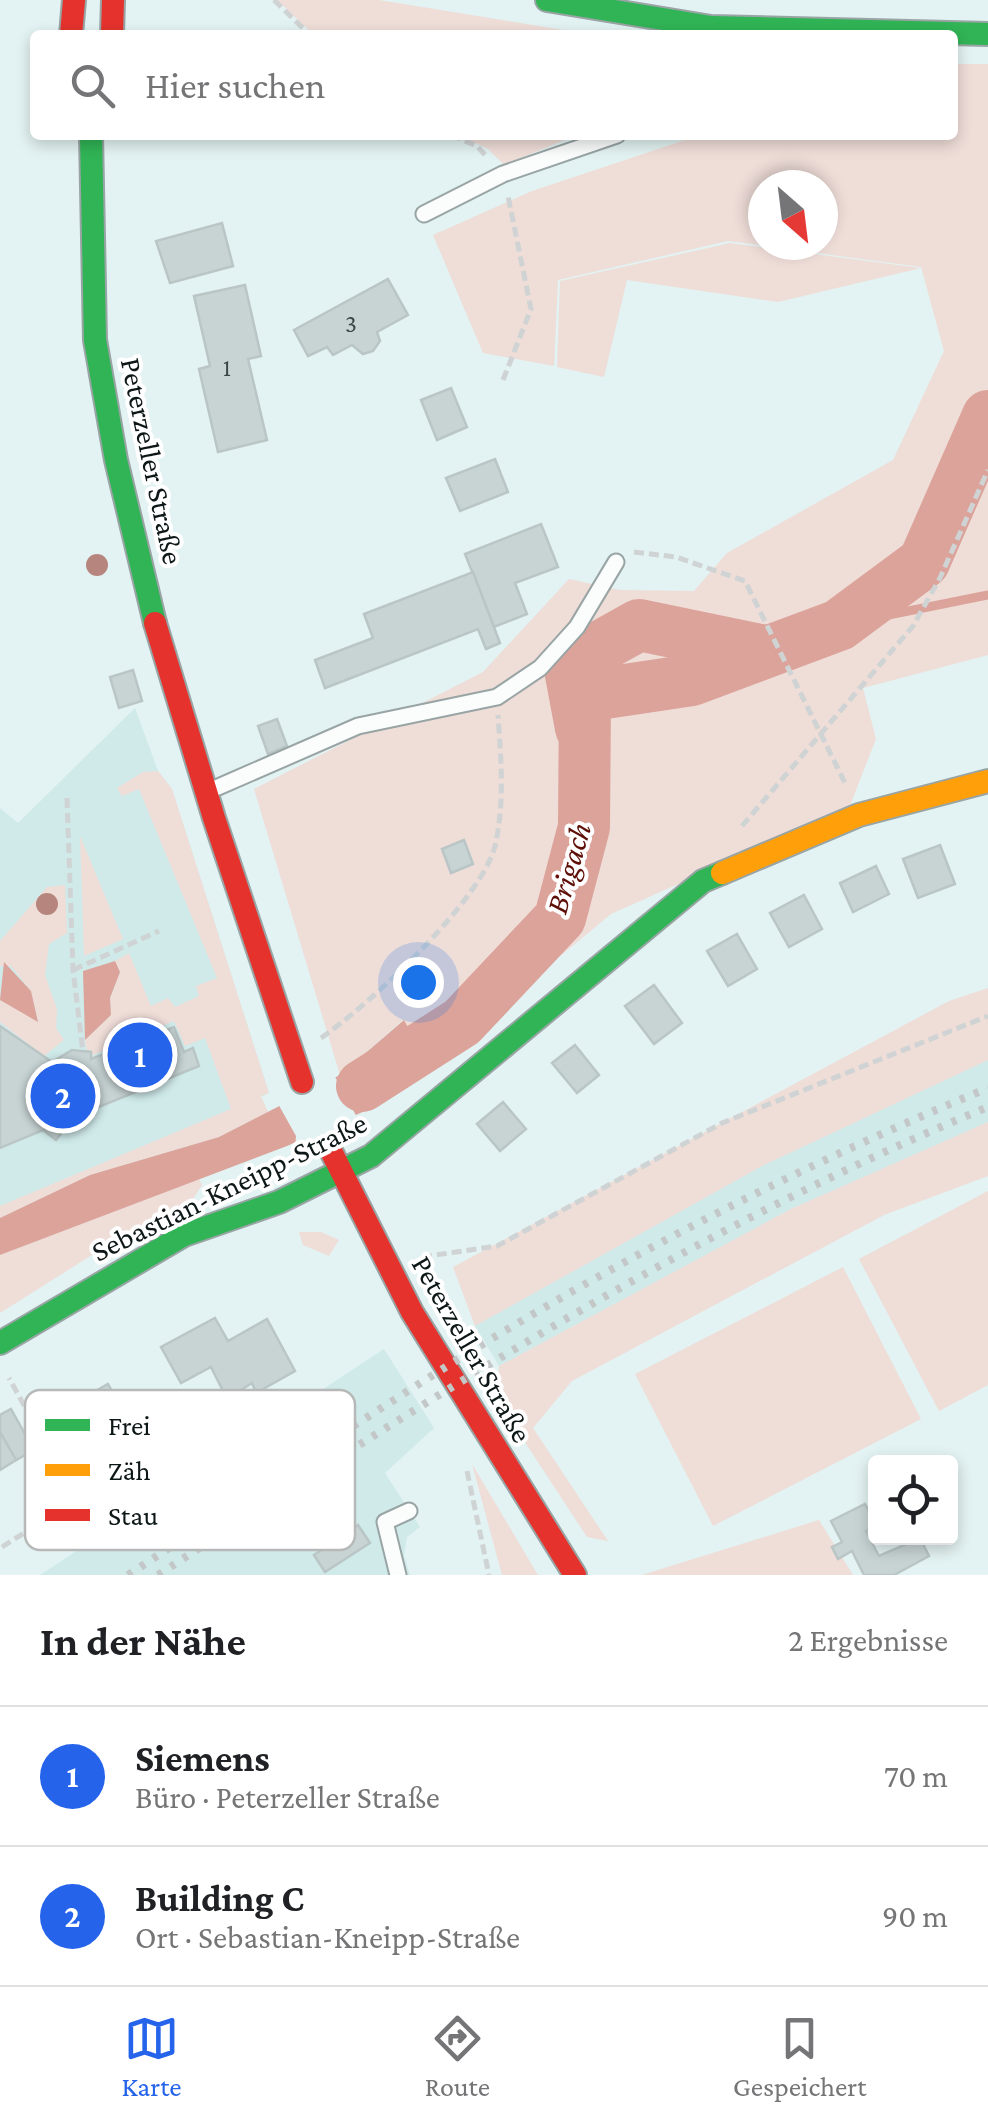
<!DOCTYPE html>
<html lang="de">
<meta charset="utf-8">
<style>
body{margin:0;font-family:"Crimson Pro",serif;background:#f6f6f6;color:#202124}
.controls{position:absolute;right:30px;bottom:30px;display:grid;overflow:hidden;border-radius:10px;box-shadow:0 5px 15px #0003}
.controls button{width:90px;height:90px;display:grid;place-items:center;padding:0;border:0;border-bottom:2px solid #e0e0e0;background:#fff;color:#202124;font:50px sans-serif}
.compass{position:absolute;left:748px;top:170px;width:90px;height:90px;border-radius:50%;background:#fff;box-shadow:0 5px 15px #0003;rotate:152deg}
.you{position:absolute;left:418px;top:982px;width:35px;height:35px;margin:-25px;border:8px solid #fff;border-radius:50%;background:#1a73e8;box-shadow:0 0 0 15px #1a73e833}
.badge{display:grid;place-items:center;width:65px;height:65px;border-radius:50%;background:#2563eb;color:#fff;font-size:32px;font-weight:700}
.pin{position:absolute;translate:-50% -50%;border:5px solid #fff;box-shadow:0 2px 10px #0006}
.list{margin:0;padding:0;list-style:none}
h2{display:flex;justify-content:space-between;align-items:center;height:130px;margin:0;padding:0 40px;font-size:42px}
h2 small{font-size:32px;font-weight:400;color:#757577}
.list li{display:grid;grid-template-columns:65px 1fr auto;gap:30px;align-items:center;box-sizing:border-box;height:140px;padding:0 40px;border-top:2px solid #e0e0e0}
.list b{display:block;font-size:38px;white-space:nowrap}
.list p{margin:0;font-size:32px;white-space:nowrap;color:#757577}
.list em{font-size:32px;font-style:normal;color:#757577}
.icon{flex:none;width:55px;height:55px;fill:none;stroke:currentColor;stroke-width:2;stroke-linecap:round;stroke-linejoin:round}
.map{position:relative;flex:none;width:988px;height:1575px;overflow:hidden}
.search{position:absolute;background:#fff;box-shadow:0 5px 15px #0003;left:30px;right:30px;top:30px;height:110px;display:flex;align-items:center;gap:25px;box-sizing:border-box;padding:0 35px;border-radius:10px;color:#757577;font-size:38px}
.sheet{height:410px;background:#fff}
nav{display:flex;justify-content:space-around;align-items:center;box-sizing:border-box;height:140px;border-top:2px solid #e0e0e0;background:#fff;font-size:28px;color:#757577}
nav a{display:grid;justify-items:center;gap:5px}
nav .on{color:#2563eb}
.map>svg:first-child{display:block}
</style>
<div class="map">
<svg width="988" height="1575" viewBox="0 0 988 1575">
<rect width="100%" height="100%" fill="#e3f2f2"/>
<!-- built -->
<g fill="#d0eaea">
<path d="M135,708L158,771L172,789L269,1093L0,1206V808L18,823Z"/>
<path d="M988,1060V1122L791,1209L499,1366L475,1326L762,1166Z"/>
<path d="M384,1349L434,1428L385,1473L420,1527L407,1537L404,1555L410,1575H40Z"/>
</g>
<!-- green -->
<g fill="#efddd8" fill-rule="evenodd">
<path d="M277,0H379L594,35H314Z"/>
<path d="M953,64H988V655L863,688L876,739L849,808L611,914L429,1065L403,1020L340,1075L254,789L483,672L569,579L620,590L694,591L727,553L893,460L944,351L921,267L728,241L558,280L554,366L483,353L433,235L532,191L700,135H953ZM763,185H823V245H763Z"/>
<path d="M458,135H577L504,165L488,149Z"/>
<path d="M730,243L921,268L778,302L627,280L604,377L557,367L560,281Z"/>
<path d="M158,771L172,789L269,1093L261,1096L268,1112L219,1137L90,1175L0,1218V1206L231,1109L205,1038L185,1046L174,1021L88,1057L85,1040L111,1015L110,999L120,972L115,961L129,953L151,1006L168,998L175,1007L199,996L196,986L217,978L139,789L122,796L117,788L143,772Z"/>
<path d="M80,836L123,939L84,956Z"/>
<path d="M65,885L67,933L49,944L45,975L57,1009L56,1028L64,1040L44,1056L0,1022V1000L38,1021L31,991L11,966H0V941L47,887Z"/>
<path d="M988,988V1060L762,1166L475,1326L453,1267L949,1001Z"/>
<path d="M988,1122V1176L884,1215L572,1381L533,1428L608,1541L587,1537L498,1401L499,1366L791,1209Z"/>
<path d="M199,1179L202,1185L191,1202L122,1236L0,1313V1255Z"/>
<path d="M988,1191V1385L939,1411L859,1259Z"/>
<path d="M299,1232H321L339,1240L329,1256L303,1245Z"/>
<path d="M843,1267L921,1419L713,1526L635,1374Z"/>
<path d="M472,1464L538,1575H502Z"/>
<path d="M819,1520L853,1575H642Z"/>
</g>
<!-- water -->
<g fill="#dba39a">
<path d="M115,961L120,972L110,998L111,1015L85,1040L83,971Z"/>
<path d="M4,962L31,991L38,1022L0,1000Z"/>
<path d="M404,1020L429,1065L367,1110L287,1146L0,1255V1218L90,1175L219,1137L340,1075Z"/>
</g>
<!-- pier -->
<path fill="#e3f2f2" d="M333,1073L358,1119L295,1148L296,1136L277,1102Z"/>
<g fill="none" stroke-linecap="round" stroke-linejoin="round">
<!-- stream -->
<path stroke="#dba39a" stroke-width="9" d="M839,625L988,595"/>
<!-- river -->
<g stroke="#dba39a" stroke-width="52">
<path d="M581,728L569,664L639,625L765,651"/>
<path d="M362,1086L462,1022L560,918L584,827L585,696L692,680L839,625L924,562L988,416"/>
</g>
</g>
<!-- building -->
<g fill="#c8d4d4" stroke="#bac6c6" stroke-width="2.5">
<path d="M222,223L233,266L170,283L156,241Z"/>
<path d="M388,279L408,315L377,332L380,341L373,351L363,354L352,345L333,355L327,347L308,356L294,330Z"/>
<path d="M245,285L261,356L248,359L267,440L218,452L199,369L210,366L194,296Z"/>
<path d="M451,388L467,427L437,440L421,400Z"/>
<path d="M495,459L508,492L460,511L446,478Z"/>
<path d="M541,524L558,567L515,583L527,614L494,627L465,554Z"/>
<path d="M473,572L500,643L486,649L478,629L325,688L315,660L373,638L364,614Z"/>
<path d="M133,670L142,701L119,708L110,677Z"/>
<path d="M277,719L287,746L268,754L258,726Z"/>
<path d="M464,840L473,864L451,873L442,849Z"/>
<path d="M940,845L955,884L918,898L903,859Z"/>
<path d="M876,866L889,894L853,912L840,883Z"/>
<path d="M804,895L822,929L789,947L770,913Z"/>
<path d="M737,934L757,969L728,986L707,951Z"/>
<path d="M654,985L682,1023L654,1044L625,1006Z"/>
<path d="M0,1026L52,1062L72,1050L91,1052V1059L174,1027L184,1052L193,1048L199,1066L74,1117L56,1140L43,1130L0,1148Z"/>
<path d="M575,1045L599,1075L577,1093L552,1063Z"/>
<path d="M503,1102L526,1129L500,1151L477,1124Z"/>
<path d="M215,1318L228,1341L267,1319L295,1371L256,1393L252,1383L227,1399L211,1367L181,1383L161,1347Z"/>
<path d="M108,1384L133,1428L110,1440L85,1397Z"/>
<path d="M11,1409L34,1450L16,1460L0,1432V1415Z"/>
<path d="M0,1432L16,1460L0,1470Z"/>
<path d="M865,1504L876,1523L866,1531L879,1556L920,1538L929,1556L894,1575H864L852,1551L838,1559L832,1547L842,1542L831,1521Z"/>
<path d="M358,1525L370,1543L325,1572L314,1555Z"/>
</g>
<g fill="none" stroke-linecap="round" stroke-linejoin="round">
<defs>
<g id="lane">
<path d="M424,214L503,174L617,135"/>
<path d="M209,791L358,726L497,697L540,668L577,627L616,562"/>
<path d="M398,1575L385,1522L409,1511"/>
</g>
<g id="fast">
<path d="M547,0L711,27L988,34"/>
<path d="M91,135L95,340L116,460L155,623"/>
<path d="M0,1343L184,1235L279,1202L371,1156L703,881L722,873"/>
</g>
<path id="slow" d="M722,873L859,815L988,781"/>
<g id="jam">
<path d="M71,35L74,0"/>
<path d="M112,35L113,0"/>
<path d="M155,623L214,818L302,1082"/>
<path d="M329,1147L412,1312L575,1575"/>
</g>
</defs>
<!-- lane casing -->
<use href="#lane" stroke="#99a4a4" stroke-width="19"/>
<!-- fast casing -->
<use href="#fast" stroke="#99a4a4" stroke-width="26"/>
<!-- slow casing -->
<use href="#slow" stroke="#99a4a4" stroke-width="26"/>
<!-- jam casing -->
<use href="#jam" stroke="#99a4a4" stroke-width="26"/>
<!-- path -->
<g stroke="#cfd3d3" stroke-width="5" stroke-dasharray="10 5" stroke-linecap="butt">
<path d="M274,0L310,35"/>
<path d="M451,135L477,146L487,157"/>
<path d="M503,380L531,309L508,196"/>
<path d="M634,552L676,557L745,581L846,785"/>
<path d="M67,798L73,970L83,1052"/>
<path d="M742,826L913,626L940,578L988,470"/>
<path d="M73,970L159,931"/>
<path d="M321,1038C369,1005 481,901 495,846C505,802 501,760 498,715"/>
<path d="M422,1257L497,1246L722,1123L988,1016"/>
<path d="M467,1471L489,1575"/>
<path d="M2,1547L76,1500L9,1378"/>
</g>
<!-- lane -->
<use href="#lane" stroke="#fbfdfd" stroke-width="15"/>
<!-- fast -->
<use href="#fast" stroke="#30b455" stroke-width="22"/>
<!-- slow -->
<use href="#slow" stroke="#ff9f0a" stroke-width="22"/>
<!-- jam -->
<use href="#jam" stroke="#e5322d" stroke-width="22"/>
<!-- rail -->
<g stroke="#c3c7c7" stroke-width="8" stroke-dasharray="5 10" stroke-linecap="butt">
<path d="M128,1575C246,1498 362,1418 483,1344C644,1246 814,1160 988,1088"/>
<path d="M158,1575C425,1400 692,1229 988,1107"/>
</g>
</g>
<!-- trees -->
<g fill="#b6857e">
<circle cx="97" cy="565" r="11"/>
<circle cx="47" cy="904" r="11"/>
</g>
<g text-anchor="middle" stroke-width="8" stroke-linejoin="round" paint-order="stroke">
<!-- number labels -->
<g font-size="25" fill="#3c4646">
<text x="351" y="332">3</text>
<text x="227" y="376">1</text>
</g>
<!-- street labels -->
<g font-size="30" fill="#0e1717" stroke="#fff">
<text transform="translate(152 461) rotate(78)" y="10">Peterzeller Straße</text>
<text transform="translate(229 1187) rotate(-26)" y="10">Sebastian-Kneipp-Straße</text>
<text transform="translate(472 1349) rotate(60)" y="10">Peterzeller Straße</text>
</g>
<!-- water labels -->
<g font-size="32" font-style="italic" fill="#5d0e07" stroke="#fff">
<text transform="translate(568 868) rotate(-74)" y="11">Brigach</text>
</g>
</g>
<!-- legend -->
<rect x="25" y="1390" width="330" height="160" rx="15" fill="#fff" stroke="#b7b9b9" stroke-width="2.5"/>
<rect x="45" y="1419" width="45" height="12" fill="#30b455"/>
<rect x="45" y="1464" width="45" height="12" fill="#ff9f0a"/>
<rect x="45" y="1509" width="45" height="12" fill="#e5322d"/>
<g font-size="28" fill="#0e1717">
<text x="108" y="1435">Frei</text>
<text x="108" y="1480">Zäh</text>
<text x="108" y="1525">Stau</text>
</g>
</svg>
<div class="controls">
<button><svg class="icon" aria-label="locate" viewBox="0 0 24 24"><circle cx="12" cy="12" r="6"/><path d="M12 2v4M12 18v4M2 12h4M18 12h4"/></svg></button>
</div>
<svg class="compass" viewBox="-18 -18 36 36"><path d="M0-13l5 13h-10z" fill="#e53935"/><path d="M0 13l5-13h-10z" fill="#757577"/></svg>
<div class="you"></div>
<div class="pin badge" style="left:140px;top:1055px">1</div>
<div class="pin badge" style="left:63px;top:1096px">2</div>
<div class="search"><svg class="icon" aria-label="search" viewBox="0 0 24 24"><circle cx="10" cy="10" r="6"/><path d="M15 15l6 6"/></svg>Hier suchen</div>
</div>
<section class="sheet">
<h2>In der Nähe<small>2 Ergebnisse</small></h2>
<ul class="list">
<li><span class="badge">1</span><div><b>Siemens</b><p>Büro · Peterzeller Straße</p></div><em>70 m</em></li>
<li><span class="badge">2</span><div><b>Building C</b><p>Ort · Sebastian-Kneipp-Straße</p></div><em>90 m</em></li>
</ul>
</section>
<nav>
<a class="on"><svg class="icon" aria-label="map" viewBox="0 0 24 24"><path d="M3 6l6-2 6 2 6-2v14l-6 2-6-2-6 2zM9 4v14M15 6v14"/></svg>Karte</a>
<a><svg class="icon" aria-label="directions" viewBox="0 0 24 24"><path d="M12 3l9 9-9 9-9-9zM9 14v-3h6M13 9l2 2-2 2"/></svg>Route</a>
<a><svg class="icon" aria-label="saved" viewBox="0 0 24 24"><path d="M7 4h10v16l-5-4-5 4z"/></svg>Gespeichert</a>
</nav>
